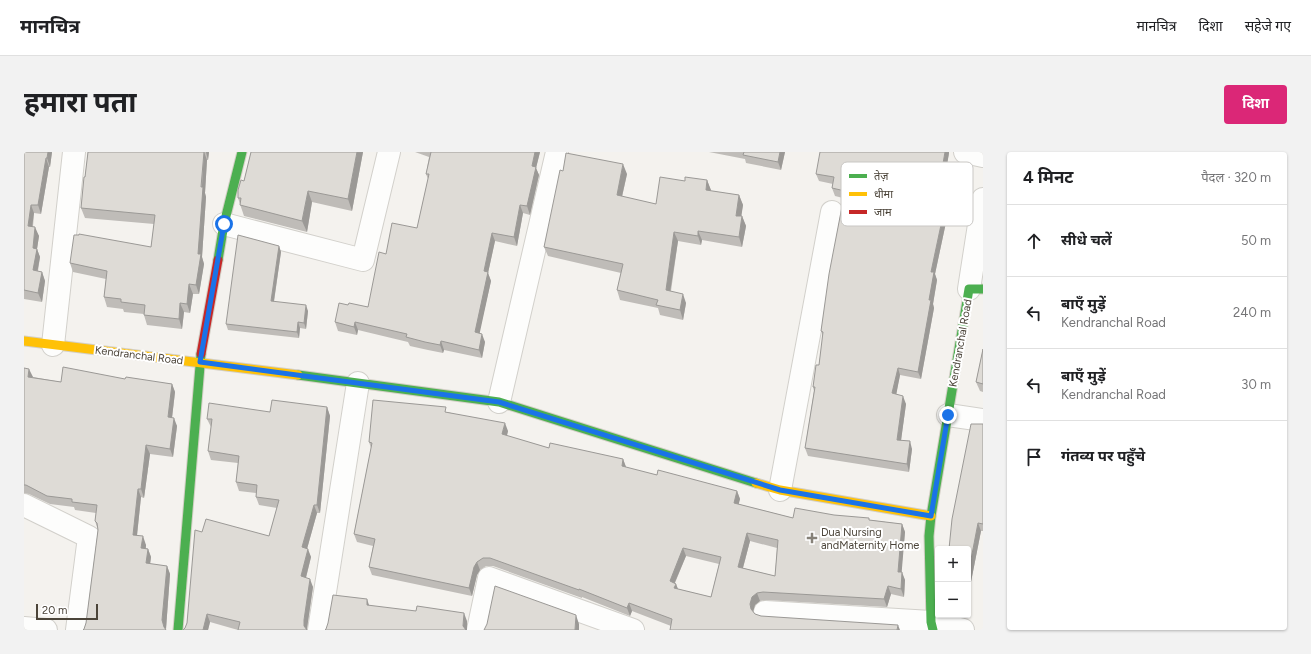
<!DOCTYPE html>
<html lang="hi">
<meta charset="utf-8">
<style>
body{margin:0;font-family:Figtree,"Noto Sans Devanagari",sans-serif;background:#f2f2f2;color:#202124}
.controls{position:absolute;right:12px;bottom:12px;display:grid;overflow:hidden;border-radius:4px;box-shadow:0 1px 3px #0004}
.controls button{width:36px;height:36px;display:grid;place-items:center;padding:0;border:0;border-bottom:1px solid #e0e0e0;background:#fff;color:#202124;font:20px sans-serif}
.scale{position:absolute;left:12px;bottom:10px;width:62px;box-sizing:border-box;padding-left:4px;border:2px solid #4b4439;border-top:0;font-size:11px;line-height:14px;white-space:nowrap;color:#4b4439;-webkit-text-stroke:3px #fff;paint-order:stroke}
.stop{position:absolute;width:12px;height:12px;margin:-9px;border:3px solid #1a73e8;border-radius:50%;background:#fff}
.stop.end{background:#1a73e8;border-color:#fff;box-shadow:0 1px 4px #0008}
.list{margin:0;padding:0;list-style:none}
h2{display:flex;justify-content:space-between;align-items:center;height:52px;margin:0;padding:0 16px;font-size:17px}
h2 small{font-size:13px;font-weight:400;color:#757577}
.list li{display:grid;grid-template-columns:26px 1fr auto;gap:12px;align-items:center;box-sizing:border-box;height:72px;padding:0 16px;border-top:1px solid #e0e0e0}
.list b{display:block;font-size:15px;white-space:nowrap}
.list p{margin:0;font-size:13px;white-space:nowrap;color:#757577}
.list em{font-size:13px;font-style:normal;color:#757577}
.icon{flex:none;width:22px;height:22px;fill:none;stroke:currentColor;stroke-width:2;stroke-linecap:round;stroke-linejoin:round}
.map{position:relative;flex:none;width:959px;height:478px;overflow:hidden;border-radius:4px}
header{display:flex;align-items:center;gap:24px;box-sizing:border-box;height:56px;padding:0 20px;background:#fff;border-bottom:1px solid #e0e0e0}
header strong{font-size:19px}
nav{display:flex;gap:22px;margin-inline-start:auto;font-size:14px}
.intro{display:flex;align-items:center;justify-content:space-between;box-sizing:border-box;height:96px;padding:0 24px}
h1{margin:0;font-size:28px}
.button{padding:10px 18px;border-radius:4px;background:#db2777;color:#fff;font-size:14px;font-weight:700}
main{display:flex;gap:24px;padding:0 24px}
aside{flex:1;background:#fff;border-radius:4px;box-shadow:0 1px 3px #0004}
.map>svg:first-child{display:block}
</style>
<header>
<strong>मानचित्र</strong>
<nav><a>मानचित्र</a><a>दिशा</a><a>सहेजे गए</a></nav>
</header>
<div class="intro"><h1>हमारा पता</h1><a class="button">दिशा</a></div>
<main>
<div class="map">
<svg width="959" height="478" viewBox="0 0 959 478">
<rect width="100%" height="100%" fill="#f4f2ee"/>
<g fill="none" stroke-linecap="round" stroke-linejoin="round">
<defs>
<g id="street">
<path d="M941,0L959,4"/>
<path d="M200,72L339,108L365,0"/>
<path d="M945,137L959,47"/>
<path d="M29,193L50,0"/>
<path d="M475,250L533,0"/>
<path d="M924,263L959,268"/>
<path d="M756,338L808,60"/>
<path d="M0,353L65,385L53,478"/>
<path d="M741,460L907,470L939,478"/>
<path d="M0,476L22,478"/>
<path d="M295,478L334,231"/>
<path d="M454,478L465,426L609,478"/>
</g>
<g id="fast">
<path d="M194,108L200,72L218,0"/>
<path d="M274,223L475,250L732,331"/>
<path d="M154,478L177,202"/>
<path d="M909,478L907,470L905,384L907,364L945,137H959"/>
</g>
<g id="slow">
<path d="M0,189L274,223"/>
<path d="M732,331L756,338L907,364"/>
</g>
<path id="jam" d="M177,202L194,108"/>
</defs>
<!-- street casing -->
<use href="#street" stroke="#d2d0cb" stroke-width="24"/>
<!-- fast casing -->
<use href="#fast" stroke="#d3cfc5" stroke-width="11"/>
<!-- slow casing -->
<use href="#slow" stroke="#d3cfc5" stroke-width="11"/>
<!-- jam casing -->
<use href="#jam" stroke="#d3cfc5" stroke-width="11"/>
<!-- street -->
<use href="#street" stroke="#fdfdfc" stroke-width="22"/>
<!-- fast -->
<use href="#fast" stroke="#4caf50" stroke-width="9"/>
<!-- slow -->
<use href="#slow" stroke="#ffc107" stroke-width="9"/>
<!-- jam -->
<use href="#jam" stroke="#c62828" stroke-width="9"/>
</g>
<!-- wall -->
<g fill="#bfbcb8" fill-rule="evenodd">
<path d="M0,0H28L26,15H25L17,62L10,61L9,75L15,84L13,97L16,105L14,119L18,120L21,129L18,150L0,147Z"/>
<path d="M64,0H185L184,8H183L181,41L182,45L178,105L180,112L175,142H169L166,161L160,160L158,177L123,173L120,163V162L100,160L99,157L83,155L80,145L82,127L49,120L46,111L127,95L130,72L61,66L57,56Z"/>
<path d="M227,0H339L328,59L288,50L283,80L220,64L214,46L220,29Z"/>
<path d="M391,0H516L512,16L515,23L506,63L499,61L493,94L471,89L464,121L467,129L455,181L461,190L458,206L420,198L419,201L404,198L386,194L384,190L334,178L333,183L314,179L311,170L324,153L344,155L362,102L393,76L404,27L402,22L405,5Z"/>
<path d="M685,0H761L757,18L722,11L721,7Z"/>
<path d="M925,1L916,53L921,54L924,61L911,122L913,128L909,152L910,156L897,227L876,223L872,242L882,252L877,288L888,297L885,320L784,304L781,296L790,239L789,235L795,213L799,184L797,179L819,46L811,44L808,36L809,32L795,29L792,22Z"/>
<path d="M539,19L603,22L598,45L632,52L661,29L683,28L687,39L715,43L719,53L717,64H718L722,74L718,95L678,88L677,93L654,89L647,139L662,151L659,168L636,163L634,156L596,148L593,138L597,121L524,104L520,95Z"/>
<path d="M255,94L257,100L250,150L284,159L282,177L276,176L275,186L204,178L202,172Z"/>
<path d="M959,197V240L956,239L952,230Z"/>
<path d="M0,216L9,225L37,230L101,227L148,232L151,240L148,266L153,274L149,305L126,302L120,346L117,345L113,384L122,393V396L124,397L127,405L126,412L143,414L146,422L142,477H60L62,471L74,378L71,369L72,361L51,358L50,355L26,352L5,342L0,341Z"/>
<path d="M303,255L306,264L296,361H293L283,397L287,405L282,426L289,435L283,477L214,478L186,470L184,478H159L161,476L163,471L178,380L245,384L253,356L235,353L232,345V341L215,339L212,330L214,311L187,308L184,299L187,275L183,267L246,260Z"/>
<path d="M424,260L484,279L483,284L525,296L599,307L602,315V316L633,323L713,339L716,347L714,352L769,366L810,363L846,368L878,372L881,380L877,420L881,428L880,445L867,442L863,455L742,448L736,449L731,453L729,459L647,474L608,459L606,464L558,445V446L469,414H462L456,418L453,423L448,444L348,423L345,415L349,394L333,390L330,382L347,296L345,290ZM726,389L753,396L751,424L719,416ZM662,404L695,412L687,445L654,437L652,432L651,431Z"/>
<path d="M959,272V379H957L944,445Z"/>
</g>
<!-- shaded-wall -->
<g fill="#9b9996">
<path d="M24,0H28L26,15L23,6Z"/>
<path d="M180,0L183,8L181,41L182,45L178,105L180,112L175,142L172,133Z"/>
<path d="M182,0H185L184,8Z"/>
<path d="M333,0H339L328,59L324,47Z"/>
<path d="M511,0H516L512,16L515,23L506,63L503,54L508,14Z"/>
<path d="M756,0H761L757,18L754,10Z"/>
<path d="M921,0H925V1L915,60L912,52Z"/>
<path d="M22,6L25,15L17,62L14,53Z"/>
<path d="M599,12L603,22L596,53L593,43Z"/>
<path d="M683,28L687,38L685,47L682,38Z"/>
<path d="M284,39L288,50L283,80L278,69Z"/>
<path d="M715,43L719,53L716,73L712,64Z"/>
<path d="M7,53L10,61L7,83L4,74Z"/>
<path d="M496,53L499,61L493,94L490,85Z"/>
<path d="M921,54L924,61L911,122L913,128L909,152L910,156L897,227L894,220L907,120Z"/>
<path d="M718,64L722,74L718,95L715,85Z"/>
<path d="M11,75L15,84L13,97L16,105L12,127L9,118V96Z"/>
<path d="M674,79L678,88L677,93L674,84Z"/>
<path d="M650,80L654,89L645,147L642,138Z"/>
<path d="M468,81L471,89L464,121L467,129L454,189L451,180L460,119Z"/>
<path d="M255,94L257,100L249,155L247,149Z"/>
<path d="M18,120L21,129L18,150L14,141Z"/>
<path d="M165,132L169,142L166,161L163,152Z"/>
<path d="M659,142L662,151L659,168L656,158Z"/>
<path d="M156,151L160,160L158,177L155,167Z"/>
<path d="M282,153L284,159L282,177L280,171Z"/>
<path d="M274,170L276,176L275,186L273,180Z"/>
<path d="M331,170L334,178L333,183L330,175Z"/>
<path d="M458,182L461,190L458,206L455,198Z"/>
<path d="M417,189L420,198L419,201L416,193Z"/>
<path d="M874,216L876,223L871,249L868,241Z"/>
<path d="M5,217L9,225H4Z"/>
<path d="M148,232L151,240L147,274L144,265Z"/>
<path d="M879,244L882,252L876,296L873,288Z"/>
<path d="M303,255L306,264L296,361L293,353Z"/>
<path d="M150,266L153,274L149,305L146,297Z"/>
<path d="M481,271L484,279L481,290L478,282Z"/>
<path d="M886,289L888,297L885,320L883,312Z"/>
<path d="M122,293L126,302L120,346L117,337Z"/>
<path d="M599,307L602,315L601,322L598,314Z"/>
<path d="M114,337L117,345L112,392L109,383Z"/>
<path d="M713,339L716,347L713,359L710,351Z"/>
<path d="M290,353L293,361L281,404L278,395Z"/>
<path d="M954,371L957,379L944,445V423Z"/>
<path d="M878,372L881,380L877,428L874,420Z"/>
<path d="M723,381L726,389L717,423L714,415Z"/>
<path d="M119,384L122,393L121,404L117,396Z"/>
<path d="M659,396L662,404L648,437L646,429Z"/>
<path d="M124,397L127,405L125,420L122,411Z"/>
<path d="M284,397L287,405L280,433L277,424Z"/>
<path d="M453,410L456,418L453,423L448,444L445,436L450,415Z"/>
<path d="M143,414L146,422L142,477L140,475L138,468Z"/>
<path d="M878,420L881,428L880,445L877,437Z"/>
<path d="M286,427L289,435L283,476V478L280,474V468Z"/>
<path d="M652,432L655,440L650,436Z"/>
<path d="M864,434L867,442L863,455L860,447Z"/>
<path d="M733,441L736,449L731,453L729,460L727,457L726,452L728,445Z"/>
<path d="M343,447L346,456L343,453Z"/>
<path d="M605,451L608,459L606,464L603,456Z"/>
<path d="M440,461L443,469V478H441L439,474Z"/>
<path d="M183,462L186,470L184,478H179Z"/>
<path d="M552,463L555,472V478H551Z"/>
<path d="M874,473L876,478H873Z"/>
</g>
<!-- building -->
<g fill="#dedbd6" stroke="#9b9996" fill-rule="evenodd">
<path d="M0,0H24L23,6H22L14,53H7L4,74L11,75L9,96L13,97L9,118L18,120L14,141L0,138Z"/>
<path d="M64,0H180L177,35H179L174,102H177L172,133L165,132L163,152L156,151L155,167L120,163L121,153L97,150V147L80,145L83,119L46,111L50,83H55V82L127,95L131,63L57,56L60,25H61Z"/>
<path d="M227,0H333L324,47L284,39L278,69L216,53L217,46H214V38L217,28L220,29Z"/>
<path d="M407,0H511L508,14L512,15L503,54L496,53L490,85L468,81L460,119L464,120L451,180L458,182L455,198L417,189L416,193L401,190L382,185L383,182L331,170L330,175L311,170L315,151L324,153L325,151L344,155L355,100L362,102L368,71L393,76L405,22H402Z"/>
<path d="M720,0H756L754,10L719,3Z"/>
<path d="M796,0H921L912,52L921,54L907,120H910L905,148H907L894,220L874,216L868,241L879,244L873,288L886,289L883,312L781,296L791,235H789L792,213H795L799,180L797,179L805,122L821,39L808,36L810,25L792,22Z"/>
<path d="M542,1L599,12L593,43L632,52L636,25L661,29V25L683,28L682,38L715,43L712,64H718L715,85L674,79V84L650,80L642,138L659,142L656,158L632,153L634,148L593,138L599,112L520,95L536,18L539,19Z"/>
<path d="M214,83L255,94L247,149L282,153L280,171L274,170L273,180L202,172Z"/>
<path d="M959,197V232L952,230Z"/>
<path d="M39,215L101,227L102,225L148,232L144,265L150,266L146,297L122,293L117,337H114L109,383L119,384L117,396L124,397L122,411L143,414L138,468L140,475L142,478H59L60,477L62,471L74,378L73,371L71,369L73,353L48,350V347L23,344L2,333H0V216L5,217L4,225L37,230Z"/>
<path d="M248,248L303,255L293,353H290L278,395L284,397L277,424L286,427L280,468V474L283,478H214L216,470L183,462L179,478H159L161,476L163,471L171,378L178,380L182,367L245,384L255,348L232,345L233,333L212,330L215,304L184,299L188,267H183L185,251L246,260Z"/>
<path d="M349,248L422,255L421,260L481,271L478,282L525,296L526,291L599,307L598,314L633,323L634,318L713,339L710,351L769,366L771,356L810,363L845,366V368L878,372L874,420H878L877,437L864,434L860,447L739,440L733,441L728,445L726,452L727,457L731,462L737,464L874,473L873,478H646L648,467L605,451L603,456L555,437V438L466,406H459L453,410L450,415L445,436L345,415L351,387L330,382L348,291L345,290ZM723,381L754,388L751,424L714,415ZM659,396L697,405L687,445L650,436L652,432L646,429Z"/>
<path d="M947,272H959V372L954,371L944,423V397H925L928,367Z"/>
<path d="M471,434L552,463L551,478H460L463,472Z"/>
<path d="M309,443L343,447V453L392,459L393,454L440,461L439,474L442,478H301L302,477L304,471Z"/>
</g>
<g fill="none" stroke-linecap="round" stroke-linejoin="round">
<!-- route -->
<path stroke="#1a73e8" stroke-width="5" d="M200,72L176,210L475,250L756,338L907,364L924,263"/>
</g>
<!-- markers -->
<path fill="#868178" stroke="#fff" stroke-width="1.5" d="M786 380h4v4h4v4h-4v4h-4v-4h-4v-4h4z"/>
<g text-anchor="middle" stroke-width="4" stroke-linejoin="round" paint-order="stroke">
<!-- street labels -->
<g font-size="11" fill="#4b4439" stroke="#fff">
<text transform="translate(936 191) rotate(-80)" y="4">Kendranchal Road</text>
<text transform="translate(115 203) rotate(7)" y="4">Kendranchal Road</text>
</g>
<!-- poi labels -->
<g font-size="11" fill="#4b4439" stroke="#fff" text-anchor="start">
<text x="797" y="384">Dua Nursing<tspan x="797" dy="13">andMaternity Home</tspan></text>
</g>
</g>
<!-- legend -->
<rect x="817" y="10" width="132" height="64" rx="6" fill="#fff" stroke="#c9c7c4" stroke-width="1"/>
<rect x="825" y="22" width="18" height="4" fill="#4caf50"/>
<rect x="825" y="40" width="18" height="4" fill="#ffc107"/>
<rect x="825" y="58" width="18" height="4" fill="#c62828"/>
<g font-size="11" fill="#4b4439">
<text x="850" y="28">तेज़</text>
<text x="850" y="46">धीमा</text>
<text x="850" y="64">जाम</text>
</g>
</svg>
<div class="controls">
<button>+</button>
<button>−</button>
</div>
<div class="scale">20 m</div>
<div class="stop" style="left:200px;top:72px"></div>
<div class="stop end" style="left:924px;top:263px"></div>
</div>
<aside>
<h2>4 मिनट<small>पैदल · 320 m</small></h2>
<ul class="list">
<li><svg class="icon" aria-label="ahead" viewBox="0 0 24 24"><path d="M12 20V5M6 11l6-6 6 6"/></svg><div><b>सीधे चलें</b></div><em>50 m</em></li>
<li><svg class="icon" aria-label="left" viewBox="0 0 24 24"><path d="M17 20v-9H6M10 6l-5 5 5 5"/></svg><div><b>बाएँ मुड़ें</b><p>Kendranchal Road</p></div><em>240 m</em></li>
<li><svg class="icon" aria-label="left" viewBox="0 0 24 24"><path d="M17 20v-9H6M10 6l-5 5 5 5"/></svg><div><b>बाएँ मुड़ें</b><p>Kendranchal Road</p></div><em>30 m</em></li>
<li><svg class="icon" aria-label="arrive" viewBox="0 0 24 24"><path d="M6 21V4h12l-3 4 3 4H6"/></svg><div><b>गंतव्य पर पहुँचे</b></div></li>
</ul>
</aside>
</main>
